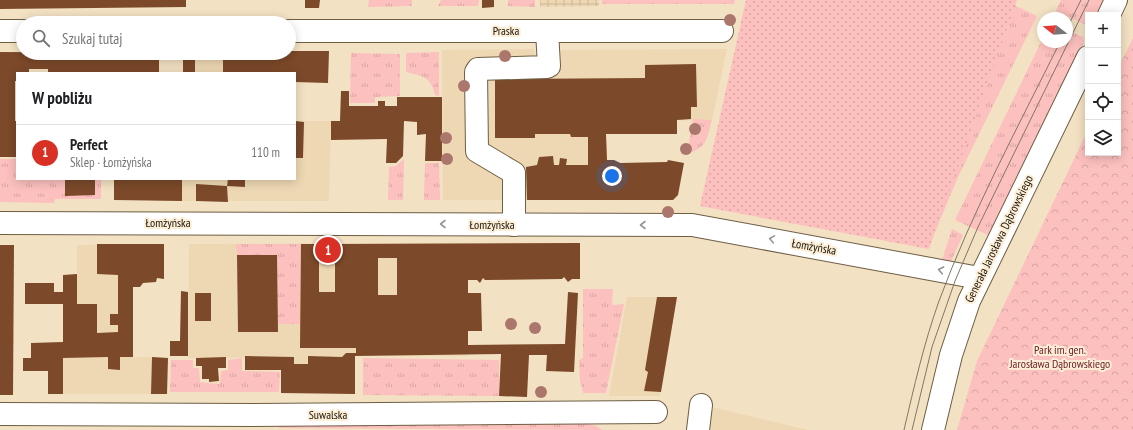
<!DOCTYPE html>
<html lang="pl">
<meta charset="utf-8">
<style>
body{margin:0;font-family:"PT Sans Narrow",sans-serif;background:#f2f2f2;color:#202124}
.controls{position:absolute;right:12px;top:12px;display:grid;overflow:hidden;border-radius:0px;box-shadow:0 2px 10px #0003}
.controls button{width:36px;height:36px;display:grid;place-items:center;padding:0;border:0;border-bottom:1px solid #e0e0e0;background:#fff;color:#202124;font:20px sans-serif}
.compass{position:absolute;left:1037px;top:12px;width:36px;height:36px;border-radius:50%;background:#fff;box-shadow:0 2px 10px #0003;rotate:287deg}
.you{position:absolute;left:612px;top:176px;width:14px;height:14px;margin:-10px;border:3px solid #fff;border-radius:50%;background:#1a73e8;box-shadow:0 0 0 6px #1a73e833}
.badge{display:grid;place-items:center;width:26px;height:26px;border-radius:50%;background:#d93025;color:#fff;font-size:13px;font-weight:700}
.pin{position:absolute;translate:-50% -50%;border:2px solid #fff;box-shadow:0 1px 4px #0006}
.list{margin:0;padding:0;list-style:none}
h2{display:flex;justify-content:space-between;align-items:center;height:52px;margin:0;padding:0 16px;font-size:17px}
h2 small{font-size:13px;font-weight:400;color:#757577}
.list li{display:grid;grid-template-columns:26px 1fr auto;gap:12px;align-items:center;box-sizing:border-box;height:56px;padding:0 16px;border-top:1px solid #e0e0e0}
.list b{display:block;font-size:15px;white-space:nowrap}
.list p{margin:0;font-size:13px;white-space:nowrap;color:#757577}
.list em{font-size:13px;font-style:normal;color:#757577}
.icon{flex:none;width:22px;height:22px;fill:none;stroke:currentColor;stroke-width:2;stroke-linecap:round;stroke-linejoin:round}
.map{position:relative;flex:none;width:1133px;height:430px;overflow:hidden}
.search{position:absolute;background:#fff;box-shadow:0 2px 10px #0003;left:16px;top:16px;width:280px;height:44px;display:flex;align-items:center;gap:10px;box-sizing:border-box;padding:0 14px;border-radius:22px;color:#757577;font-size:15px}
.panel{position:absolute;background:#fff;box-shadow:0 2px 10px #0003;left:16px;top:72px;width:280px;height:108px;border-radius:0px}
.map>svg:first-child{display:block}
</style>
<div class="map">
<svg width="1133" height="430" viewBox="0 0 1133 430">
<defs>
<pattern id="industrial-grid" width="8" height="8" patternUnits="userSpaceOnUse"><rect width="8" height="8" fill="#eed8b3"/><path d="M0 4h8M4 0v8" fill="none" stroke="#ccb899"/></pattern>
<pattern id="grass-tufts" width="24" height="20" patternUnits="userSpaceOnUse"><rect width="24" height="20" fill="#fcc0be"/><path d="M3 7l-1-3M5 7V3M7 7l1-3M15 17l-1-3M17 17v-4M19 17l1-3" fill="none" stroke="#d7a4a2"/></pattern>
<pattern id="park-crowns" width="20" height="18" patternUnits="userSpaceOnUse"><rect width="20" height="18" fill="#fcc0be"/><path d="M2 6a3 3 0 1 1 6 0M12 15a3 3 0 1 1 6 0" fill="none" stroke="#d7a4a2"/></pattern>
<pattern id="garden-dots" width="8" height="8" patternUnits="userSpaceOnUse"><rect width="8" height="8" fill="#fcc0be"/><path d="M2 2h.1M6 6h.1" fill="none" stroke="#d7a4a2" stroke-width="1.8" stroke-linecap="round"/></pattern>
</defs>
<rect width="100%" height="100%" fill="#f3e1c3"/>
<!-- built -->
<g fill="#eed8b3">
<path d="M533,49L536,56L559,55L562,50L727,49L712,120L606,121L607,160L538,200H443L442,50Z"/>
<path d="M289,51H294V73H183V53H289Z"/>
<path d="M295,121H331L329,201H160L161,179H295Z"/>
<path d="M468,243V356H356L355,353H346L342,357L308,356V364H294V357L188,358L189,244Z"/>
<path d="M133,244V357H152L151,394H63V358L77,274V245Z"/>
<path d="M627,297H677L660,396H609Z"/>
<path d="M691,402L808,430H687Z"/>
</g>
<!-- industrial -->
<path fill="url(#industrial-grid)" d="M540,0H599V6L540,7Z"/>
<!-- grass -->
<g fill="url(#grass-tufts)">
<path d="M369,0H412V6L368,7Z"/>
<path d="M441,0H479L478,6H438Z"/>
<path d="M508,0H535V7L508,6Z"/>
<path d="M602,0H735L734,4H602Z"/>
<path d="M1061,0H1105L1097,15H1088V26L1056,11Z"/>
<path d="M1014,5L1037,16L958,177L933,237Z"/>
<path d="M1067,30L1083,37L1084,42L990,236L955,220L1043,38V42H1067Z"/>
<path d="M439,52V96L435,95C431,77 423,76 406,72V53Z"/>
<path d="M351,53L400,54V96L375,97V103H350Z"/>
<path d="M693,119L712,120C706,140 708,147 687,154Z"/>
<path d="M0,159H17V179H101V199H55L54,203L0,202Z"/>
<path d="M404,159L403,200H388L389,167L396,166Z"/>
<path d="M425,163H439L440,200H424Z"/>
<path d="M952,229L963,235L951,261L942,260Z"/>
<path d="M236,244H301L300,324H278L277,255H237Z"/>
<path d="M583,289H613L612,305L624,304L606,393H583L580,380L579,360L583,358Z"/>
<path d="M242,358V371L280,372L279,392H170L171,360H193V368H199L200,382L220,384L221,371L228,370V360Z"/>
<path d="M363,358L499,360V396L363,395Z"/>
<path d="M285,424H589L596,426L602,430L278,428Z"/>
</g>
<!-- park -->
<path fill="url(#park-crowns)" d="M1133,38V430H957L977,361L1088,130V153H1118V68Z"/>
<!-- garden -->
<path fill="url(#garden-dots)" d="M746,0H1017L929,249L700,206Z"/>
<!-- building -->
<g fill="#7c492a" fill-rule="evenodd">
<path d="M0,0H186V7L0,9Z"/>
<path d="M305,0H320L319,8H305Z"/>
<path d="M482,0H494V7L482,8Z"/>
<path d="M289,51H329L328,83L295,82V73H223V53H289Z"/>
<path d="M0,52L159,53V73H48V69H29V73H17V81H15V121H17V157H0Z"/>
<rect x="183" y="53" width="12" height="20"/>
<path d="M696,64L697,107H691V119L677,120V134H606L607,160H614L620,163L667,162L668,160L684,163L678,195L673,200H527L526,167L537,165L539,157L553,156L554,165H559L560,158L567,159L566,165H588V137H571L570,134H535V138H495V79L645,78V65Z"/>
<path d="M341,91H349V106H378V101H385V106H397V97H442V161H425L426,134L417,135V122L404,121L403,156L396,163H386L387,139L331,140V121H340Z"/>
<path d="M295,121L304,122L303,158H295Z"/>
<path d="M65,179H95V195L65,196Z"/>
<path d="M114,179H182V201L114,200Z"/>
<path d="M228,179H245V187L227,186Z"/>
<path d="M196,184L227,186L228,202L196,201Z"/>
<path d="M580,243V279H572L568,282L564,277L562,279L485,280L483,278L480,283L477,280H468V293H481L482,331H468V345L565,344L568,292L578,293L574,372L546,371L547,355H529L527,397L499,396L501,354L355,356V394L281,393V370H245V356L294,357V364H308V356L342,357L346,353H356V348H300L301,244H319V292H335V244ZM378,258H397V295H378Z"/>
<path d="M97,244H164V279L157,278L156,282L143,283L140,287H133V357H120V370L108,369V357L63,358V394H48V371H23V358H31V343L63,342V304H25V283H54V292H63V275L77,274V304H97V333L118,332V325H110V314H118V275L97,274Z"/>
<path d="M0,245H14L13,395H0Z"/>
<path d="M237,255H277L278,332H238Z"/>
<path d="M181,291L188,292V356H170V341H180Z"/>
<rect x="195" y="293" width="16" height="28"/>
<path d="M657,297H677L661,392L644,391L648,372L645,370Z"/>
<path d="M152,357L168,358L167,394H151Z"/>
<path d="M226,357V368H218L219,381L209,382V379H202V366H196V358Z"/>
</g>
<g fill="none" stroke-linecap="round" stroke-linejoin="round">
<defs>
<g id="minor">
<path d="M1109,15L1116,0"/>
<path d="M0,31H23"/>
<path d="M289,31H722"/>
<path d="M0,223L692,225L979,278"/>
<path d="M514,225V173L477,151L476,72L478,69L547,67L549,66L547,31"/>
<path d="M0,414L253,415L656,412"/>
<path d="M698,430L701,405"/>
<path d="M933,430L951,355L969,301L1088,57"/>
</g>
</defs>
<!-- minor casing -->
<use href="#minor" stroke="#6e5e44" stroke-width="24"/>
<!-- minor -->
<use href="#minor" stroke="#fff" stroke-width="22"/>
<!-- tram -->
<g stroke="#827662" stroke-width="1">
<path d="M1067,28L1081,0"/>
<path d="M904,430C914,387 924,343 939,301C972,212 1018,127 1060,42"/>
<path d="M912,430L932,347L955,281L978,227L1089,0"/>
</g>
</g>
<!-- trees -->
<g fill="#ab776d">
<circle cx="730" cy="20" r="6"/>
<circle cx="505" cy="56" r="6"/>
<circle cx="464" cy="86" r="6"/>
<circle cx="695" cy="129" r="6"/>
<circle cx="446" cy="138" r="6"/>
<circle cx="686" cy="149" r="6"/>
<circle cx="447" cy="159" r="6"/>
<circle cx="668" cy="212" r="6"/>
<circle cx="511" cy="324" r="6"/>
<circle cx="535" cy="328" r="6"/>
<circle cx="541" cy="392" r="6"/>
</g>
<!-- one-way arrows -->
<defs><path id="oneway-chevron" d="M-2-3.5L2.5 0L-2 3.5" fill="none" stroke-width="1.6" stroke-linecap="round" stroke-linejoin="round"/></defs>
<g stroke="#989590">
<use href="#oneway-chevron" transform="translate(443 224) rotate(-180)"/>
<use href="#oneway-chevron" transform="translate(643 225) rotate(-180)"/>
<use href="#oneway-chevron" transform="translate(772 239) rotate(-170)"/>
<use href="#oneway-chevron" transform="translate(941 270) rotate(-169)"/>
</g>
<g text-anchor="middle" stroke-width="4" stroke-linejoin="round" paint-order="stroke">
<!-- street labels -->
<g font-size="12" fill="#1a1409" stroke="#fdeed7">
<text x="506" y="35">Praska</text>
<text x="168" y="227">Łomżyńska</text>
<text x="492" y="229">Łomżyńska</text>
<text transform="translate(999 239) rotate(-64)" y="4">Generała Jarosława Dąbrowskiego</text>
<text transform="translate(814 247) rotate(10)" y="4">Łomżyńska</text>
<text x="328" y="419">Suwalska</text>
</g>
<!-- park labels -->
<g font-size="12" fill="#702026" stroke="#fdeed7">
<text x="1060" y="354">Park im. gen.<tspan x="1060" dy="14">Jarosława Dąbrowskiego</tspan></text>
</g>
</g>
</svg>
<div class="controls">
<button>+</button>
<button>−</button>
<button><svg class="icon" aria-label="locate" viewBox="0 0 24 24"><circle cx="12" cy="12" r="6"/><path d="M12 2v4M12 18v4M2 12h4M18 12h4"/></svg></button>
<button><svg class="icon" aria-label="layers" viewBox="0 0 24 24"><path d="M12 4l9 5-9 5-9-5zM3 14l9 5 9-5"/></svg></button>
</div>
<svg class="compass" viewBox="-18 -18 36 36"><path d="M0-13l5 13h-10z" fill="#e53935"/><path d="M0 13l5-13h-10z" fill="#757577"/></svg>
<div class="you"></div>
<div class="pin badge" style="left:328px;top:250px">1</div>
<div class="search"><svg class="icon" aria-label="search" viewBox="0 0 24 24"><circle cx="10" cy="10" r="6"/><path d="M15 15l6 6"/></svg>Szukaj tutaj</div>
<section class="panel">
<h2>W pobliżu<small></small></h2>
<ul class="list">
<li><span class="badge">1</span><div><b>Perfect</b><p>Sklep · Łomżyńska</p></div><em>110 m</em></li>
</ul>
</section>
</div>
